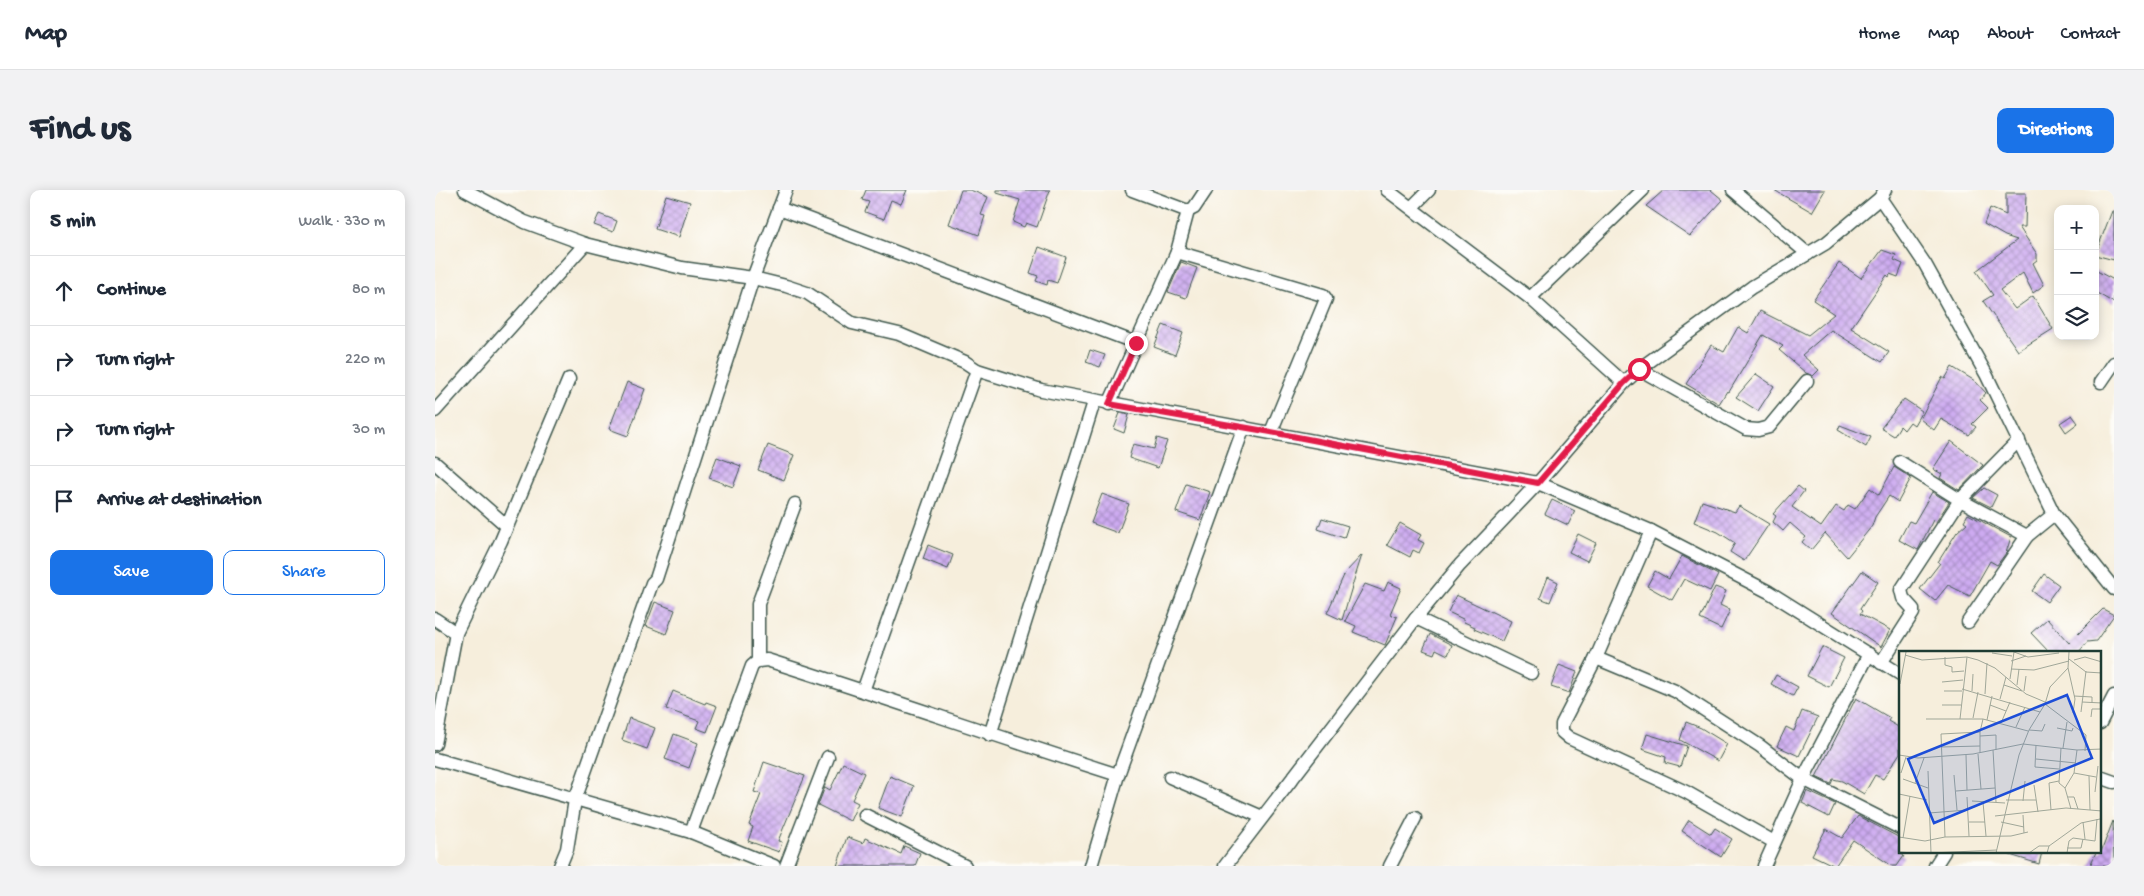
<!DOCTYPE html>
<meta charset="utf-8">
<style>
body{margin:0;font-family:"Gochi Hand",sans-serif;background:#f2f2f3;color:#1f2937}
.controls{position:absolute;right:15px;top:15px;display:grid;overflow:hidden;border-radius:10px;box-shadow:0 2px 12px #0003}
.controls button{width:45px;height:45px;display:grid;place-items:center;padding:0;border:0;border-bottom:1px solid #e0e1e3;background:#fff;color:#1f2937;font:25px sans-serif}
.stop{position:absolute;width:15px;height:15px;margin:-11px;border:4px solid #e11d48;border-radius:50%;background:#fff}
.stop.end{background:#e11d48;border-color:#fff;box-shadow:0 1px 5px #0008}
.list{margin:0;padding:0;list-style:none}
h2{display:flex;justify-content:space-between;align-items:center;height:65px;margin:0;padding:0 20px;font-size:21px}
h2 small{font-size:16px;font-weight:400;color:#747a83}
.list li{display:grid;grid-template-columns:32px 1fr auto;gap:15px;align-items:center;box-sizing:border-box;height:70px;padding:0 20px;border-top:1px solid #e0e1e3}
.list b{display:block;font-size:19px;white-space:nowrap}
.list em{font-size:16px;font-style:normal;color:#747a83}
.actions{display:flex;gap:10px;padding:15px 20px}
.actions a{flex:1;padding:11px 0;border:1px solid #1a73e8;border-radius:10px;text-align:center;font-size:18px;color:#1a73e8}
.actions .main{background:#1a73e8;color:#fff}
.icon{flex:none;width:28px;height:28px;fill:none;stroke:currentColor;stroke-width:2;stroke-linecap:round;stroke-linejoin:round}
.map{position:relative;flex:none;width:1679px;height:676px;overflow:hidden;border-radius:10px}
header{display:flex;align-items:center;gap:30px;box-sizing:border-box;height:70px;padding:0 25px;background:#fff;border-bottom:1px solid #e0e1e3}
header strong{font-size:24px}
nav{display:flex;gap:28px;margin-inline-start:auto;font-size:18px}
.intro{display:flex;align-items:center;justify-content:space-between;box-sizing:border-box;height:120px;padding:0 30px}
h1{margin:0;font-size:35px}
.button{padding:12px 22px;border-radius:10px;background:#1a73e8;color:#fff;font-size:18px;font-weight:700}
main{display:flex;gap:30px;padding:0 30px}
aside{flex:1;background:#fff;border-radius:10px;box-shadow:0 2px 12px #0003}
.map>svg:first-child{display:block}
</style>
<header>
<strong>Map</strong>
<nav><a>Home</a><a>Map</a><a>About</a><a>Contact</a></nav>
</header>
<div class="intro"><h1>Find us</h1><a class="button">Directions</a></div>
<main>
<aside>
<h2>5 min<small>Walk · 330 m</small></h2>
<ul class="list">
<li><svg class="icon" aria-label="ahead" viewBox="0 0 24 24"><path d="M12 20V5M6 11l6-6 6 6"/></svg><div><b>Continue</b></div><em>80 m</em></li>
<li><svg class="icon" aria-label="right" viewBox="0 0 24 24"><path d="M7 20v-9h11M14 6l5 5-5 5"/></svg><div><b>Turn right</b></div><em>220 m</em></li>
<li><svg class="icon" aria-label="right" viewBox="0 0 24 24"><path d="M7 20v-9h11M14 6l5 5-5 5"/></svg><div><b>Turn right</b></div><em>30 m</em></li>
<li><svg class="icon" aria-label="arrive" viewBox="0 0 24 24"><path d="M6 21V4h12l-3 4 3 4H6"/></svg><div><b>Arrive at destination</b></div></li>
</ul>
<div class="actions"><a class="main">Save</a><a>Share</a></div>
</aside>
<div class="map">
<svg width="1679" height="676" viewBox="0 0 1679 676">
<defs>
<pattern id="building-cross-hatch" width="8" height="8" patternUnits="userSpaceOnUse" patternTransform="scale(1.25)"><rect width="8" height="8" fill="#cdaaf1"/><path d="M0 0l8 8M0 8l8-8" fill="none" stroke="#a68cc4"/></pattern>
</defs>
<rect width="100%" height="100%" fill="#fdfcf7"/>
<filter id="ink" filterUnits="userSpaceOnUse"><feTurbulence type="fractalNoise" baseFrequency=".02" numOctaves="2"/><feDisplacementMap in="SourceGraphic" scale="10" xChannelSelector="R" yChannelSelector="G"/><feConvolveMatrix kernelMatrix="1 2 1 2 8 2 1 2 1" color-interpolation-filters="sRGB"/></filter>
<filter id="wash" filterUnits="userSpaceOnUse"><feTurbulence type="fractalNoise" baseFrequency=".0096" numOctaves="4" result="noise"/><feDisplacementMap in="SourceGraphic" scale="20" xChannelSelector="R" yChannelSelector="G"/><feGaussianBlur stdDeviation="1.12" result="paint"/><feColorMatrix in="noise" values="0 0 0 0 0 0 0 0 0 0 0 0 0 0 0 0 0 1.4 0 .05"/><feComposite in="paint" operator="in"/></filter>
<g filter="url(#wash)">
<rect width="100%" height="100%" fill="#f6eedc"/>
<g id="blocks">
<!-- building -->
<g fill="url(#building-cross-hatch)">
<path d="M431,0H472L466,14L456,10L449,29L430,22L434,12L427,10Z"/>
<path d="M526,0H535L553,7L546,25L550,26L544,45L514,34Z"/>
<path d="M562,0H615L602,37L591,33L589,37L578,32L585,10L562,3Z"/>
<path d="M1229,0H1276L1288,10L1255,46L1211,16Z"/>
<path d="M1339,0H1390L1377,22Z"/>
<path d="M1571,3H1591L1590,37H1584L1602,64V70L1598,73L1609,95L1598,103L1588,83L1565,100L1580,119L1598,106L1618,139L1583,161L1548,111L1558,105L1541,81L1582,50L1570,46L1549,34L1555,18L1571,25Z"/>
<path d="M231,5L255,12L244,47L220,39Z"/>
<path d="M1677,21H1679V70L1660,65Z"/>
<path d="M164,24L182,31L178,42L159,35Z"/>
<path d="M604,57L631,67L622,93L613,90L612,95L601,91L603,86L595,83Z"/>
<path d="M1447,60L1461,65L1459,70L1468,74L1463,87L1455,84L1454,87L1452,85L1416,138L1454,162L1447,172L1396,140L1367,165L1384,180L1378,186L1371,183L1344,160L1348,156L1328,145L1294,202L1292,201L1284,214L1251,194L1276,155L1289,162L1303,137L1313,143L1325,121L1373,145L1399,124L1378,110L1404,73L1426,88Z"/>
<path d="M746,72L762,78L751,108L733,102Z"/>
<path d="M1660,80L1679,90V113L1660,102Z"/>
<path d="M728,135L748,143L740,165L719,157Z"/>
<path d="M655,160L670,165L665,177L651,172Z"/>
<path d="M1517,177L1540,191L1551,203L1545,210L1553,218L1537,234L1541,237L1534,245L1506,229L1499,240L1485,229L1507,187L1510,189Z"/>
<path d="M1321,184L1339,196L1323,221L1301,207Z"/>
<path d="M192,192L210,199L193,246L174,239Z"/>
<path d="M1469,209L1487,221L1479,235L1475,232L1469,240L1465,236L1459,246L1446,238Z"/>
<path d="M685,223L694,225L689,243L679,239Z"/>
<path d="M1637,225L1643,233L1631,242L1625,233Z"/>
<path d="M1405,235L1436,247L1431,257L1403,240Z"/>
<path d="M722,248L732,251L723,278L694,268L698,254L719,259Z"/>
<path d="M1516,251L1548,275L1524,300L1505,288L1507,284L1498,279Z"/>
<path d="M333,255L359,265L349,290L323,280Z"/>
<path d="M282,267L306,276L298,297L274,288Z"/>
<path d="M1459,277L1476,288L1463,312L1454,306L1440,327L1437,336L1412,367L1390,343L1376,360L1367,352L1371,347L1355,333L1348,341L1338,332L1341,326L1338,324L1363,296L1369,301L1357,317L1386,337L1401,316L1409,321L1413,315L1420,319L1435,298L1444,305Z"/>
<path d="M751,294L775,302L765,330L741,322Z"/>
<path d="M1549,298L1562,305L1556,317L1538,308Z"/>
<path d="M1497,302L1514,312L1501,332L1498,330L1483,360L1464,350L1474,331L1479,333Z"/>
<path d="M667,304L694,314L683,343L656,333Z"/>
<path d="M1117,310L1140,321L1133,335L1110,324Z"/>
<path d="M1267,311L1300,322L1304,316L1334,334L1309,371L1295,362L1300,353L1283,342L1259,332Z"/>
<path d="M1533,324L1576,347L1571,363L1562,375L1555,371L1535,406L1513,395L1500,411L1485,399L1505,373L1503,372L1522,342L1532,333L1529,331Z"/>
<path d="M887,328L913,336L909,348L883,339Z"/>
<path d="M965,333L986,345L983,350L989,353L984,363L978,360L975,367L952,355Z"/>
<path d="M1143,344L1161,353L1152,371L1134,362Z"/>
<path d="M493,355L518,365L513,379L488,369Z"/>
<path d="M927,365L919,390L907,430L892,423L910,383Z"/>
<path d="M1247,366L1283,385L1275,401L1249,389L1237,410L1212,396L1220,381L1234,389Z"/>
<path d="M1427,381L1443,392L1425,419L1427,421L1425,424L1455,440L1446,457L1397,423Z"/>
<path d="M1609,384L1624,395L1612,412L1597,401Z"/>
<path d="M1113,387L1123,392L1115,412L1105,408Z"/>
<path d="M953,392L966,398L955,424L962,427L950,455L918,442L921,436L910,431L930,394L949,401Z"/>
<path d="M1280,397L1291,401L1285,415L1295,420L1286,439L1265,429Z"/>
<path d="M1021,405L1076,431L1067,451L1039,439L1040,437L1029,432L1028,429L1013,422Z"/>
<path d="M220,412L240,420L231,444L211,436Z"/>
<path d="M1668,419L1679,425L1661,451L1652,452L1644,462H1614L1596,443L1612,429L1634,453Z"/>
<path d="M995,444L1017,455L1013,465L1001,459L999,464L988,460Z"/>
<path d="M1387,457L1409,468L1394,497L1372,486Z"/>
<path d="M1124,475L1142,482L1134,503L1116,497Z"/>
<path d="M1341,485L1363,497L1358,506L1336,494Z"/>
<path d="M238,501L270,514L271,512L282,516L272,542L261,538L264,531L231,519Z"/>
<path d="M1421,508L1455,528L1453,531L1465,538V563L1448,589L1440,585L1429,604L1407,591L1398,589L1396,594L1381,587Z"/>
<path d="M1367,521L1383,527L1364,566L1342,556L1351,537L1359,541Z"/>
<path d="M194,528L220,538L212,559L187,550Z"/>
<path d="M1251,532L1266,538L1292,554L1283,571L1245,550Z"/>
<path d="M239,544L263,553L254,578L230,569Z"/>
<path d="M1212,544L1252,556L1245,577L1230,573L1231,567L1207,559Z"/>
<path d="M329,572L370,586L343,651L347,652L344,662L313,651L318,637L314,635L326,604L319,602Z"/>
<path d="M408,573L429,583L417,610L423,613L415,631L383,615L390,597L395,600Z"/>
<path d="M455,586L479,596L467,627L443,618Z"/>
<path d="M1372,601L1400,614L1394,627L1367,613Z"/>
<path d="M1423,626L1465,648V663L1469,666L1462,676H1457L1418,650L1400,676L1377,665L1391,639L1407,648Z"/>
<path d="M1254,630L1276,644L1280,638L1297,649L1286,667L1247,641Z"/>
<path d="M1678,631L1679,676H1655L1661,662H1666Z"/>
<path d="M412,647L428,653L430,648L466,664L469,656L485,663L480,676H402Z"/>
<path d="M1575,662H1607L1604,674L1575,665Z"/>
</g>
</g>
</g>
<g filter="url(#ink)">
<use href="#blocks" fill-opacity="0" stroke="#3f584d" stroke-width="1"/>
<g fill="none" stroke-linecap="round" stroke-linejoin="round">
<defs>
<g id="minor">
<path d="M30,0L90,32L150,54L247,78L318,88L351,96L372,103L417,133L464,144L530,172L542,180L606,200L1103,293L1216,341L1334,402L1465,484"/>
<path d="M697,0L753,21L759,18L771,0"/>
<path d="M952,0L1095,108L1189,193"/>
<path d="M1298,0L1373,64"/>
<path d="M1445,8L1490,74L1551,184L1619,324L1679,399"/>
<path d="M977,17L994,0"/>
<path d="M344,18L701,153"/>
<path d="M753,21L742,62L888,105L891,109L836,242"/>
<path d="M1095,108L1208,0"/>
<path d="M1204,179L1311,239L1323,240L1334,237L1372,191"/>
<path d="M1666,192L1679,173"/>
<path d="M674,214L742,62"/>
<path d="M0,221L150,54"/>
<path d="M1465,272L1525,310L1592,346L1619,324"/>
<path d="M0,273L72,336"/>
<path d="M1216,341L1161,468L1127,534V542L1134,548L1251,602L1339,652"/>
<path d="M981,428L1096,483"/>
<path d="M0,429L21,443"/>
<path d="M1533,432L1592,346"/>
<path d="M1161,468L1240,501L1325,556L1368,589L1465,638"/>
<path d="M323,471V414L360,314"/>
<path d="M1446,473L1478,423V419L1468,408L1466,400L1525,310L1584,250"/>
<path d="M428,501L542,180"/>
<path d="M1665,533L1679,506"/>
<path d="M555,545L659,212"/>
<path d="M0,554L21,443L66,351L134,189"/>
<path d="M0,569L256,642L339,676"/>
<path d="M735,587L827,627"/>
<path d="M1665,587L1679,592"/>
<path d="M430,625L530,676"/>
<path d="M256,642L317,476L323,471L332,470C449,507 566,548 683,585"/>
<path d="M125,676L132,659L140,610L217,393L221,389L318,88L351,0"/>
<path d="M351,676L393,567"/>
<path d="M656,676L683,585L809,237"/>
<path d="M790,676L981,428L1025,375L1103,293L1189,193L1204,179L1317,97L1391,53L1445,8L1450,0"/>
<path d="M955,676L980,628"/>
<path d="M1329,676L1368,589L1434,464"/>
<path d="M1500,676L1509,662"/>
</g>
</defs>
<!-- minor casing -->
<use href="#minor" stroke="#3f584d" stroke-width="15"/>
<!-- minor -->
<use href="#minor" stroke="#fff" stroke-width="12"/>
</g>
</g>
<g fill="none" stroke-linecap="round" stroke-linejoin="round" filter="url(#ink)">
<!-- route -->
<path stroke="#e11d48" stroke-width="6" d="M701,153L674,214L836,242L1103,293L1189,193L1204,179"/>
</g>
<!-- overview -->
<g transform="translate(1464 461)">
<rect width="202" height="202" fill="#f6eedc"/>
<path fill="none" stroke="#a0a799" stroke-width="1" d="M115,1L129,6L160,2M93,2L113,5M6,4L23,9L68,6L79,9L96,17L127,43L146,51M46,6V14L53,16V21L65,20M170,8L187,21L203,22M175,9L186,6L203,11M112,10L127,5M169,17L176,48L174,62M112,18L135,19L170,10M111,28L115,1M43,31L64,29M1,33L7,1M105,34L123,40M118,34L120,18M63,38L141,61M45,40H63M73,40L74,23M125,40L127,25M86,43L88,12M175,45L193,46V52M101,48L107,26M183,51L203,52M146,53L187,84L186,100M43,54H62M91,54L107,60M182,61L187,20M192,66L193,58H203M74,67L79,41M27,68H84L129,80M61,68L68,6M88,69L93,45M102,72L111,51M117,76L126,56M158,77L173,80L174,77M130,79L143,80L146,73M81,81V85L97,84V99M137,94L136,116L160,118M42,96L81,95M162,97L160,132L166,137L172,158M164,97L168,71M94,99L97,151M81,102V85M79,103L82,138M0,104L19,107L74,103L124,93L178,99L203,98M67,104L68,139M137,108L177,112M29,120L32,202M2,122L7,106M175,122L197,126M55,124L58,159M190,125L191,159M4,128L29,137M16,132L25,107M135,134L139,161M166,137L175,122L178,99M57,140L96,137M196,141L199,115M0,143L28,149M68,146L70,185M169,146H175L179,158M107,149H137M73,150L106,152M124,150L126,130M84,151L87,185M152,159L150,132L160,130M30,162L68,159M124,164L125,182M96,165L167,157L203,160M70,171H86M102,171L125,176M184,171L186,188M0,186L26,190L46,186L112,185L129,181M46,186L42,83L81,81L84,68M4,187L11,145M168,197H182L184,188M0,201L15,202M32,202L98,199M97,202L120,104L130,79L146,53L151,36L169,17L170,1M130,202L140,195H150M148,202L150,195L182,172L201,168M168,202L170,190L174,187L196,190L198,168"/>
<path fill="#1d4ed8" fill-opacity="0.15" stroke="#1d4ed8" stroke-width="2.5" d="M168,44L193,107L35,172L9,108Z"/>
<rect width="202" height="202" fill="none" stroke="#1f3d34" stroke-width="2.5"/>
</g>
</svg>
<div class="controls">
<button>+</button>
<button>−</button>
<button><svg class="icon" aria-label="layers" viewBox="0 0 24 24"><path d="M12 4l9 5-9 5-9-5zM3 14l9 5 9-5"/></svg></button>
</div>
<div class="stop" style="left:1204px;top:179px"></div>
<div class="stop end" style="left:701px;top:153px"></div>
</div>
</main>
